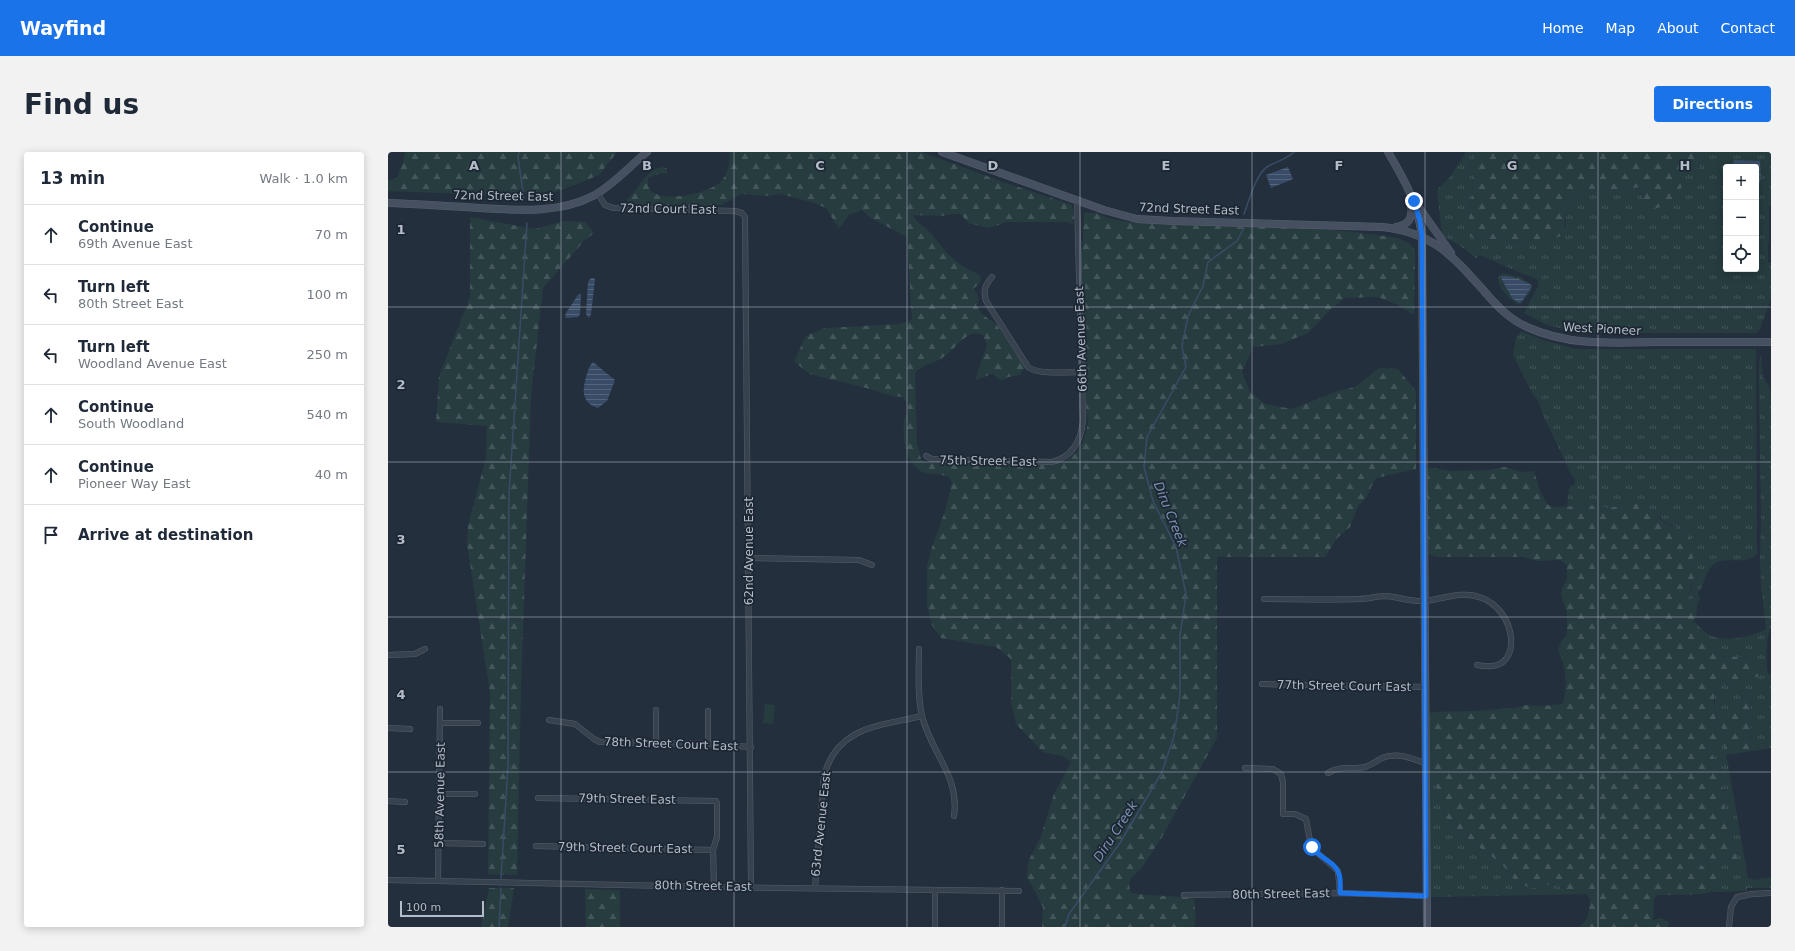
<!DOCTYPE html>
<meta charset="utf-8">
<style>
body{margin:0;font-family:"DejaVu Sans",sans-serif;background:#f2f2f3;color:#1f2937}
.controls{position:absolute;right:12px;top:12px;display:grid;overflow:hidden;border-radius:4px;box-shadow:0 2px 10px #0003}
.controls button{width:36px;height:36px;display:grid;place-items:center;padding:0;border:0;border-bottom:1px solid #e0e1e3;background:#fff;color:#1f2937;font:20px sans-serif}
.scale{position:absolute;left:12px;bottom:10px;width:84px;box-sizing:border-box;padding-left:4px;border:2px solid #b4bcc9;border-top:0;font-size:11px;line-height:14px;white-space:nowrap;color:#b4bcc9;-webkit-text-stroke:3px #1d2633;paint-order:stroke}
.stop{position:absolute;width:12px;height:12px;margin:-9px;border:3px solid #1a73e8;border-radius:50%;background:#fff}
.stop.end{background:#1a73e8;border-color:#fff;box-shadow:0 1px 4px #0008}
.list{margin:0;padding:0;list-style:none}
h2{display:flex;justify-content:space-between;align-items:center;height:52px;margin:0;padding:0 16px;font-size:17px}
h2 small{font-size:13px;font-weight:400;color:#747a83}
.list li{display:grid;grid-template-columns:26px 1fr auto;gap:12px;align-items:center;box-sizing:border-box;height:60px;padding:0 16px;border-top:1px solid #e0e1e3}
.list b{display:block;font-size:15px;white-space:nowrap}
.list p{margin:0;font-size:13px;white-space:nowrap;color:#747a83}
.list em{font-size:13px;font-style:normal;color:#747a83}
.icon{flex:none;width:22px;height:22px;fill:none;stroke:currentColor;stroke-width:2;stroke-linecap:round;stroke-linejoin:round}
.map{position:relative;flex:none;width:1383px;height:775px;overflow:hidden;border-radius:4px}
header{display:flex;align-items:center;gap:24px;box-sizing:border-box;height:56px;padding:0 20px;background:#1a73e8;color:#fff}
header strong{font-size:19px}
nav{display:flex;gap:22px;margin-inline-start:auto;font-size:14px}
.intro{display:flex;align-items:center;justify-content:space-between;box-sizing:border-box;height:96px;padding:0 24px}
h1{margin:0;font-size:28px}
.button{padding:10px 18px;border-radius:4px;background:#1a73e8;color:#fff;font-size:14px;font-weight:700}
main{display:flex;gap:24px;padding:0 24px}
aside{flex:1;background:#fff;border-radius:4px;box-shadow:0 2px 10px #0003}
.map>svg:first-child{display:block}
</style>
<header>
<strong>Wayfind</strong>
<nav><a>Home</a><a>Map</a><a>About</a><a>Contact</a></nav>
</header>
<div class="intro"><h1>Find us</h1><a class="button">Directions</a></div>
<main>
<aside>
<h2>13 min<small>Walk · 1.0 km</small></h2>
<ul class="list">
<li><svg class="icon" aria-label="ahead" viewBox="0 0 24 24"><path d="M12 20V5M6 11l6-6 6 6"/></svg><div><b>Continue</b><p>69th Avenue East</p></div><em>70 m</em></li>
<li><svg class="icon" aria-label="left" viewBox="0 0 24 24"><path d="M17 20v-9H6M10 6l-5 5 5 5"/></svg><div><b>Turn left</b><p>80th Street East</p></div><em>100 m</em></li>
<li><svg class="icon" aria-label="left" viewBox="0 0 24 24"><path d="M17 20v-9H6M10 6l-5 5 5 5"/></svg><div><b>Turn left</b><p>Woodland Avenue East</p></div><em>250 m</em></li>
<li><svg class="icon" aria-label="ahead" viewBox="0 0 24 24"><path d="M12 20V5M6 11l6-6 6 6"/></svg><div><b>Continue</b><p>South Woodland</p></div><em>540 m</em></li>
<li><svg class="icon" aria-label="ahead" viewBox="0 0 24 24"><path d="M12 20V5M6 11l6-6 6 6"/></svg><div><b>Continue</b><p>Pioneer Way East</p></div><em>40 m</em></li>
<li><svg class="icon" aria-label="arrive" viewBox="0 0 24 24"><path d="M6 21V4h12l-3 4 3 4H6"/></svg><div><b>Arrive at destination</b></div></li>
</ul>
</aside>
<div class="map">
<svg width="1383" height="775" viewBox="0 0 1383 775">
<defs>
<pattern id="grass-tufts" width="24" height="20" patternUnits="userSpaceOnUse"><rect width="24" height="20" fill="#263c3f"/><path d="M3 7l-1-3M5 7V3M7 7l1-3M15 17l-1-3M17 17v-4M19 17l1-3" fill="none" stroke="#435659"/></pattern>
<pattern id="forest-firs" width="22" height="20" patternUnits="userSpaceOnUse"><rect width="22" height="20" fill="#263c3f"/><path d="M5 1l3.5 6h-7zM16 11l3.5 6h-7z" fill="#435659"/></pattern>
<pattern id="water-rules" width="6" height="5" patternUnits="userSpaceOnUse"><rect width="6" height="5" fill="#394c67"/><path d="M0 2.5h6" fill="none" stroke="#53647b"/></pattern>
</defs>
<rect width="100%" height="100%" fill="#242f3e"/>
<!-- grass -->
<g fill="url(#grass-tufts)" fill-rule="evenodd">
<path d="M1078,0H1088L1083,11L1085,32L1081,67V83L1087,87L1145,89L1178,74C1178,65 1177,50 1186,44C1196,36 1212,40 1223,40C1233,39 1242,37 1251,35L1255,46L1292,19L1311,16L1310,0H1383V54H1381V90H1380V111H1383V146L1372,177L1368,181H1193L1159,173L1136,161L1150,134V128L1091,103L1089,107L1077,97L1054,83L1049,38L1061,26ZM1338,15H1368V117H1338Z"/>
<path d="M1114,121L1131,125L1144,132L1143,139L1132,153C1123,149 1102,131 1114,121ZM1118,124L1135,129L1144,134L1135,148L1124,146L1113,126Z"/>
<path d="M1133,179L1152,187L1188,197H1368L1369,402C1356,415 1336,402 1324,414C1318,420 1316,430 1313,437L1310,440L1312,448L1309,453L1299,449C1311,421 1306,405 1295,378C1282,374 1273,368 1265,358L1231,354L1219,356L1209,353L1179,354L1181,337L1182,334L1187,332V327L1183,322L1155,263L1151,251L1143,239L1125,203L1128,186Z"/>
<path d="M1373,204L1375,225L1382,236L1383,245V475C1377,488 1378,509 1380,522H1383V596L1364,599L1362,539L1352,546L1346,553L1334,578L1360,726L1366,728L1383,725V736H1359V739L1322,740L1330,734L1325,718H1318L1312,712L1317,708L1325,706L1331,708L1349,707C1345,694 1341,680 1338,667C1335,643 1336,615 1319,596V592L1326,589C1327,582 1328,575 1329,567C1329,564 1327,562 1327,558C1326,537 1327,533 1349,529L1362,506L1329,504L1324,500L1301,476L1307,470C1312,476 1317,481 1324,484C1340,490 1363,485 1378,477L1373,434L1372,406L1373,371L1371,228V209Z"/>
<path d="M1040,560L1050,651L1059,666L1076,684L1114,712L1129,732L1145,736L1165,732L1180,738L1197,740L1199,742L1042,745Z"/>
</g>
<!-- forest -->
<g fill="url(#forest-firs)">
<path d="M17,0H229L211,23L169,40L104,43L0,39V29L9,26L16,7Z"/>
<path d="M341,0H534L615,30L684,53L686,65L684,72L679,70H619L601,76L580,71L573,62H565L554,64L525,63C529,72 536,74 542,80C550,90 558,101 569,110C576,116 585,119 593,124L592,131L585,137L589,141L591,148L588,153L595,163L609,173L637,215L632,223L620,225L613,229L605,222C598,223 594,227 587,228L599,193L595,183C591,182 586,181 583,182C571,188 564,200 554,206C543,213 536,211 527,221L529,291L533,307L538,311L665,313L676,310L689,300L696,287L700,272L697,244L694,107L696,60L708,61L723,67L740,70L780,73L914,76L968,80L1009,86L1021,91L1027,98L1026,163L1008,152L990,145L957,146L942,158L920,181L893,192L865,195L854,220L862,240L877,252L904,257L950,239L967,235L991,216L1010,217L1028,239V317C1014,321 1001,322 987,327L978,346L970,354L962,375L949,386L937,405H829V586L774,685L753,717L743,726L741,733L743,741C764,744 785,743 806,747L808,766L806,775H654L655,755L639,725L640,710L653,684L666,642L683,610L674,604L655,600L628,572L623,550V507L608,495L553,486L544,473L539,453V414L543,398L557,359L564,331L562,326C551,321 551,323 541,322C523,319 516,298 516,283C516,274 514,267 520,260L519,252L515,245L503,244L486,238L421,222L406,209L418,184L437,176L511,172L524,168L519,85L483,66L474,58L461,63L451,77L438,56L426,51L393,42L377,44L353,42L333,53L304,55L240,52L239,48C251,37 258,16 276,15L279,17V22L272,21L260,26V34C261,36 263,40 266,41C280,50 326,41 335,27C340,20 343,8 341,0Z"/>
<path d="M1088,0H1310L1311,16L1292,19L1296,29C1289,47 1281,56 1261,57L1251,35C1242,37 1233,39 1224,40C1210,40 1188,35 1181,50C1176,60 1178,72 1175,83L1160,89H1145L1087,87L1081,83V67L1085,32L1083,11Z"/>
<path d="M82,65L147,77L175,69L197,70L206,81L196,89L155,136L143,244L133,536L129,723L100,722L102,541L79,392L80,374L98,305L99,274L48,270L51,224L82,145Z"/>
<path d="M1038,315L1064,319L1101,318L1117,315L1134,320L1146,319L1152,339L1160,353L1168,355L1209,353L1219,356L1250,351L1265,358L1273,368L1285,375L1295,378L1302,385L1307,422L1299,449L1309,453C1309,462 1308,469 1302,476L1311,482L1324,500L1329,504L1362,506L1376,509V520C1367,527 1360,528 1350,529C1343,530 1334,532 1329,537C1322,545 1330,576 1332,588L1319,593V596C1336,615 1335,644 1338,667C1341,681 1346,694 1349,707L1331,708L1325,706L1317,708L1312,712L1318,718H1325L1331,721C1332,728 1330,736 1323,740C1316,743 1279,743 1269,743L1266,747L1265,768L1272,766L1281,770L1280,775H1192C1201,767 1201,759 1202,747L1197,740L1180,738L1165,732L1145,736L1129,732L1114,712L1076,684L1059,666L1050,651L1040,560L1086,559L1126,556L1138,553L1154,554L1174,552C1181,536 1177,512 1170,497L1174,488L1179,483V460L1173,443L1174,436L1179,427V413L1172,408L1149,409L1135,405H1048L1040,402Z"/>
<path d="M1362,539L1364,599L1338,603C1336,595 1334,586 1334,578C1335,562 1349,547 1362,539Z"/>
<path d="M101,736H126L120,775H93Z"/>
<path d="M197,737L232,738V775H198Z"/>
</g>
<!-- pitch -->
<path fill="#263c3f" d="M377,552L387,553L385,572L375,571Z"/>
<!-- water -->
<g fill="url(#water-rules)">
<path d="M1346,8L1372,9L1373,25L1370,37L1368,38V15H1344Z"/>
<path d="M900,15L905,27L883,36L878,23Z"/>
<path d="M1114,124C1122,123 1138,129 1144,134L1135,148L1131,151L1124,146L1113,126Z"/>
<path d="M203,126H206L207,128L203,162L201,166L198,162L200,130Z"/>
<path d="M193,142L192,162L190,165L179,166L177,165L178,161L190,143Z"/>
<path d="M205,210L227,228L219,249L210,256C194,251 194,239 198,225C200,219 201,214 205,210Z"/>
</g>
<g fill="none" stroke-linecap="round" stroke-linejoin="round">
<!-- stream -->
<g stroke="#394c67" stroke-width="1.5">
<path d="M131,0L130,5L136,47"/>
<path d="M856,62C861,49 868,22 879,15C888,9 898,8 906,0"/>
<path d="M113,726L120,614L121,341L139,71"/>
<path d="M111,775L113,736"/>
<path d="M677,775L681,762L732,691L774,620L786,584L792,544V484L798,442L788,395L765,349L756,315L759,285L798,215L794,194L800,164L815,134L820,110L849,89L856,76"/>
</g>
<defs>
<g id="street">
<path d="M210,42L217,53L225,56L347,59L354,61L357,65L363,735"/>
<path d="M604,125C597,133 595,139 598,149L640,215C650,223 681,220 694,220"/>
<path d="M538,304L544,307L664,310C684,305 693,289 695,269L689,49"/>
<path d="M361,406L471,408L484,413"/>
<path d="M876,447C908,447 939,448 971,447C980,447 989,444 998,444C1011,445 1023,450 1037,449C1056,447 1074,438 1094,446C1110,452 1121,468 1123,485C1125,509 1111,518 1089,513"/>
<path d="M531,497C531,519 529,543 534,564C543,601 572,624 566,664"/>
<path d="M0,503L27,502L37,497"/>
<path d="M874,532L1037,535"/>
<path d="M161,568L187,572L206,587L212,590L320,592L363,595"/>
<path d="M53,571H90"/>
<path d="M0,576L22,577"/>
<path d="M268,590V558"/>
<path d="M320,592V559"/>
<path d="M857,616L885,617L893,622L895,630V662H907L918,667L922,689L925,697L950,719L952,741"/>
<path d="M940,621C952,613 964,618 977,615C983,613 989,609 994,606C1009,600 1023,606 1037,611"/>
<path d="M52,642H87"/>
<path d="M150,646L328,649L329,652V685L325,698L326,735"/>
<path d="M0,649L17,650"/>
<path d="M51,691L95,692"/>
<path d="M148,694L325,698"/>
<path d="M0,728L326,735L631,739"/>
<path d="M50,729L52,557"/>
<path d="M427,736L436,624C449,574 492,574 534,564"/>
<path d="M796,743L952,741L1039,744"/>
<path d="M547,775V738"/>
<path d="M614,775V738"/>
<path d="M1341,775L1343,755L1349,745L1364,742L1383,741"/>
</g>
<g id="secondary">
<path d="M554,0L716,58L749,67L784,69L994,75C1044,80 1064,103 1096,139C1109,154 1121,167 1139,175C1180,194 1224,191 1268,190C1306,190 1345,190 1383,190"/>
<path d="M1000,0C1016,27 1030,52 1034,84L1039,775"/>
<path d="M0,51C30,52 61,54 91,56C129,58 170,62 205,44C223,35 243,13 259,0"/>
<path d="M1030,54L1063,101"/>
<path d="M1008,75C1022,73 1025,65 1023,51"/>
</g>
</defs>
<!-- street casing -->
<use href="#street" stroke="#565f6c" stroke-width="6"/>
<!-- secondary casing -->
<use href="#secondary" stroke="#565f6c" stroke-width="8"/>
<!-- street -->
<use href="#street" stroke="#38414e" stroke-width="5"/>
<!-- secondary -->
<use href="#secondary" stroke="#465061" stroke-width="7"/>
</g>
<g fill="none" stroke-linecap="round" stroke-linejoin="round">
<!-- route -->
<path stroke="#1a73e8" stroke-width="5" d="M924,695C931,706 948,710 951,722C953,728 952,735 952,741L1038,744L1034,84L1032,69L1026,49"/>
</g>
<!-- grid -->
<path fill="none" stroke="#b4bcc9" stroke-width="1" stroke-opacity="0.55" d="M173,0V775M346,0V775M519,0V775M692,0V775M864,0V775M1037,0V775M1210,0V775M0,155H1383M0,310H1383M0,465H1383M0,620H1383"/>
<g text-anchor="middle" stroke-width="3.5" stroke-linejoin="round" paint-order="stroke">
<!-- street labels -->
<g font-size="12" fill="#b4bcc9" stroke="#1d2633">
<text transform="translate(115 44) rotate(1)" y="4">72nd Street East</text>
<text transform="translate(280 57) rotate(1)" y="4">72nd Court East</text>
<text transform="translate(801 57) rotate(2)" y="4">72nd Street East</text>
<text transform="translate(1214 177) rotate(3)" y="4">West Pioneer</text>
<text transform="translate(693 187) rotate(-92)" y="4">66th Avenue East</text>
<text transform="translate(600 309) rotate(1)" y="4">75th Street East</text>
<text transform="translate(361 399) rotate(-90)" y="4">62nd Avenue East</text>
<text transform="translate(956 534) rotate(1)" y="4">77th Street Court East</text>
<text transform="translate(283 592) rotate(2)" y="4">78th Street Court East</text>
<text transform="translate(52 643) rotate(-89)" y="4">58th Avenue East</text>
<text transform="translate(239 647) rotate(1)" y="4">79th Street East</text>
<text transform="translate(433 672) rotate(-84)" y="4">63rd Avenue East</text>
<text transform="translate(237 696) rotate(1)" y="4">79th Street Court East</text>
<text transform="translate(315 734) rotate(1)" y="4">80th Street East</text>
<text transform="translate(893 742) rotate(-1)" y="4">80th Street East</text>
</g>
<!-- water labels -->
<g font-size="13" font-style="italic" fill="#7c92b1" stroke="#1d2633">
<text transform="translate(783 362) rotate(68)" y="5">Diru Creek</text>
<text transform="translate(727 679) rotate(-57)" y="5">Diru Creek</text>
</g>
</g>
<g font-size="13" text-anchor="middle" font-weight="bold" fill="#b4bcc9" stroke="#1d2633" stroke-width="3.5" stroke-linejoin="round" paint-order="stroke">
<text x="86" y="18">A</text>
<text x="259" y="18">B</text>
<text x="432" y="18">C</text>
<text x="605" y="18">D</text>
<text x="778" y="18">E</text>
<text x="951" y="18">F</text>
<text x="1124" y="18">G</text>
<text x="1297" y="18">H</text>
<text x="13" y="82">1</text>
<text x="13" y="237">2</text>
<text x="13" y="392">3</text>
<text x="13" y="547">4</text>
<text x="13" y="702">5</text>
</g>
</svg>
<div class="controls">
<button>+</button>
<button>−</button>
<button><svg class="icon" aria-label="locate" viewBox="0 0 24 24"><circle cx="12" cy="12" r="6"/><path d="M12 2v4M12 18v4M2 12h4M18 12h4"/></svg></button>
</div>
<div class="scale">100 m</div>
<div class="stop" style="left:924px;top:695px"></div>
<div class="stop end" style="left:1026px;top:49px"></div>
</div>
</main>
